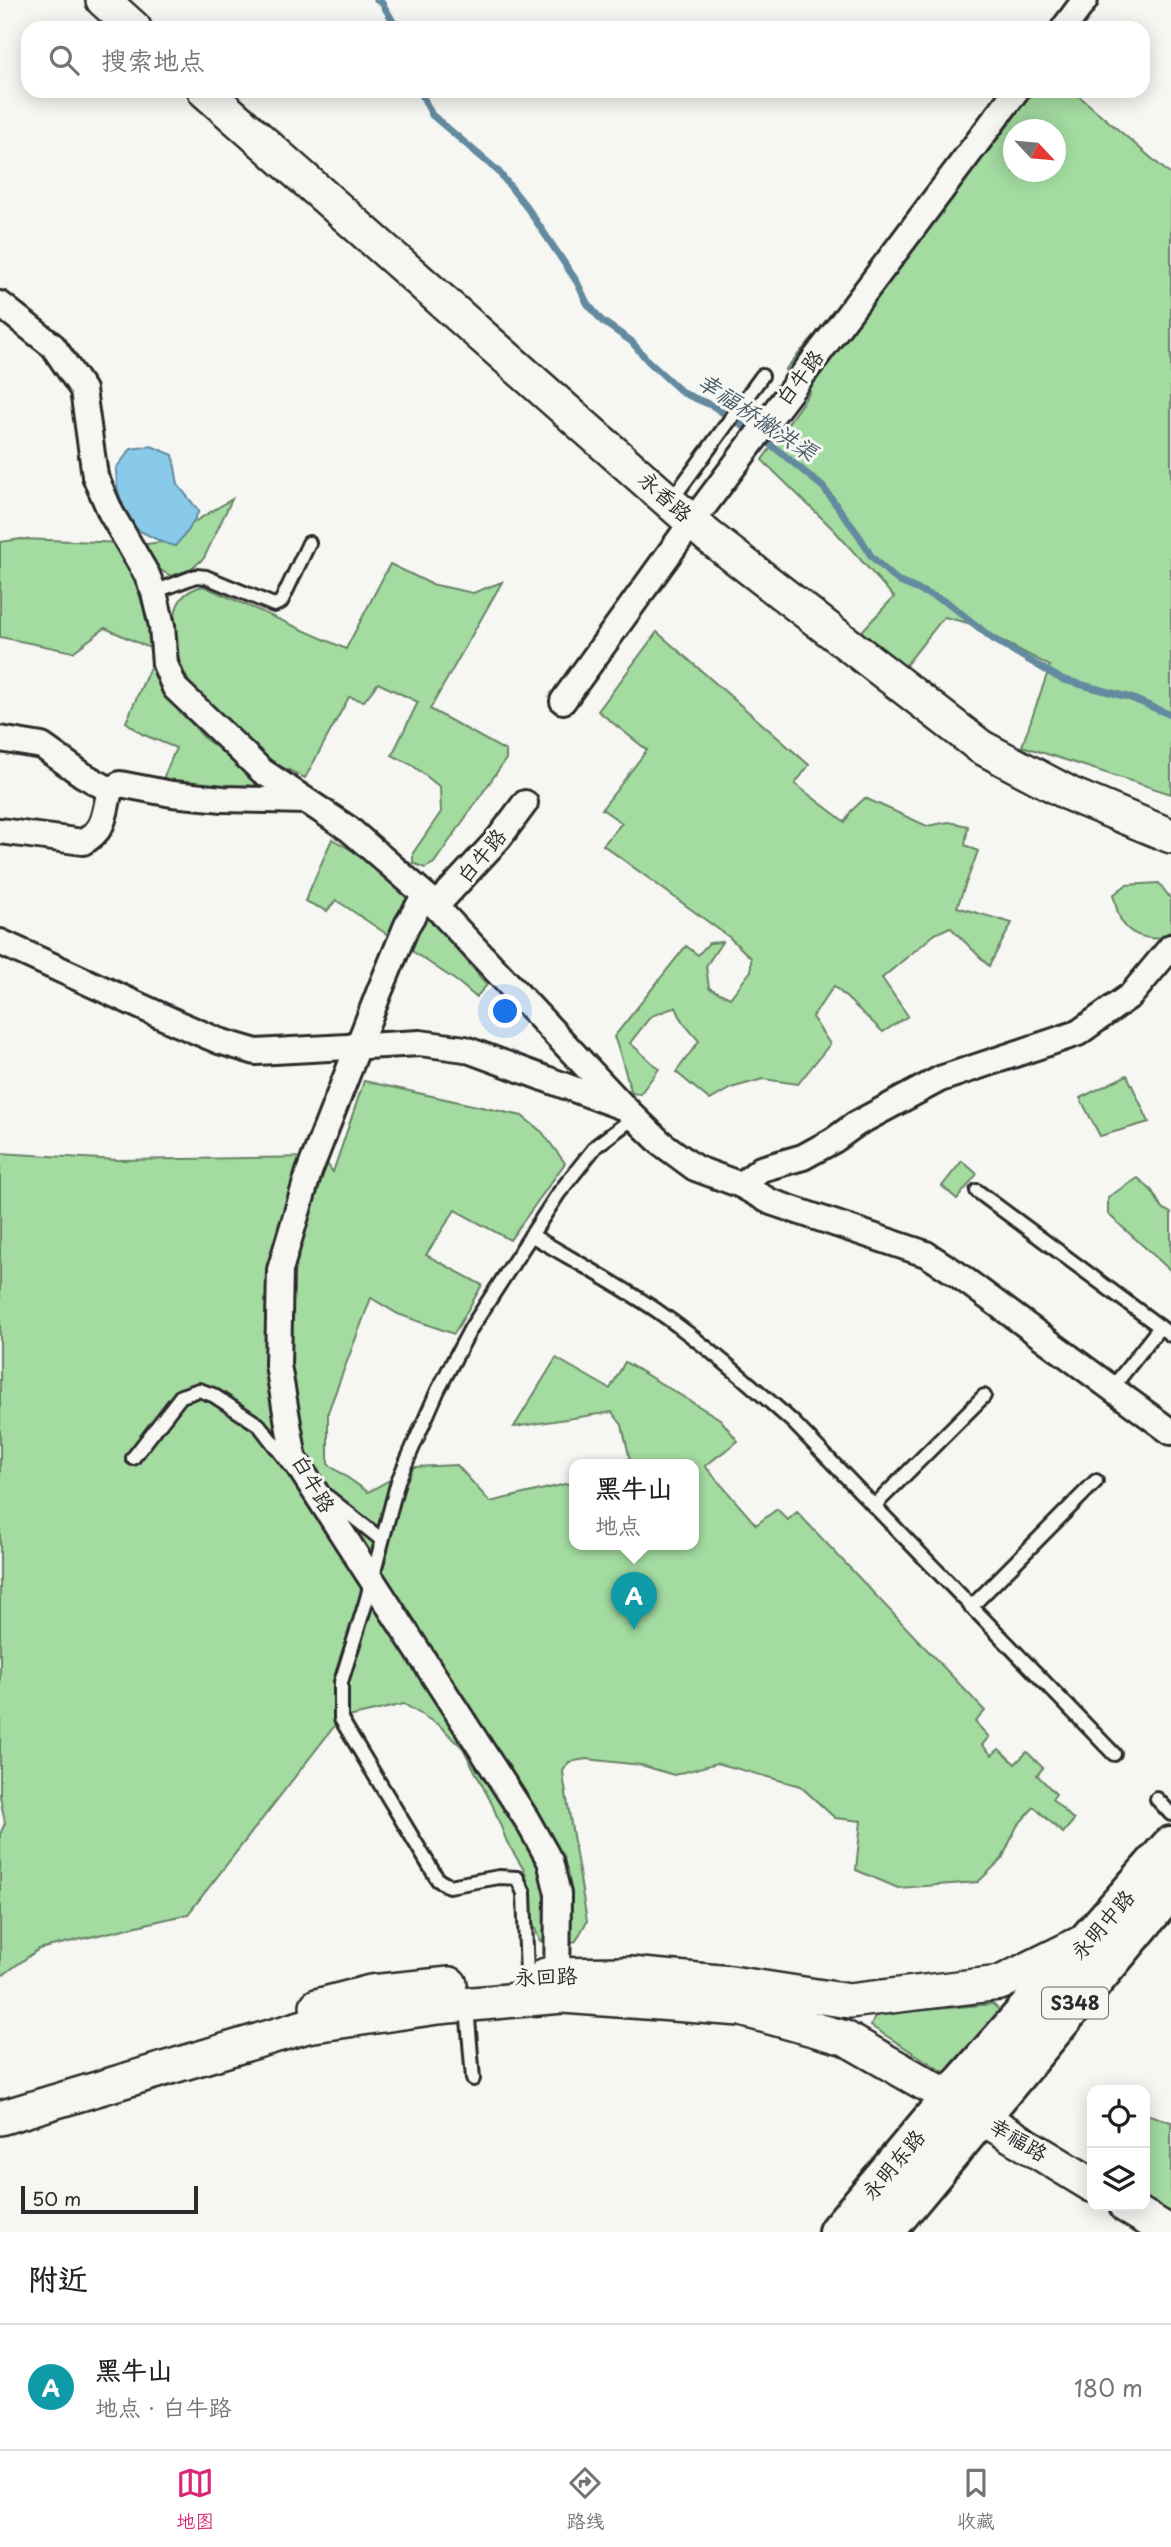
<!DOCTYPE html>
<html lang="zh">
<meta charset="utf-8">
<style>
body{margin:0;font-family:"Playpen Sans","LXGW WenKai TC",sans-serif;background:#f2f2f2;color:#202124}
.controls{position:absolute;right:21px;bottom:21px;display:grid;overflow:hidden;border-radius:14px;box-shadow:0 4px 18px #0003}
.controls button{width:63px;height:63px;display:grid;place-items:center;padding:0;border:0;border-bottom:2px solid #e0e0e0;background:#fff;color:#202124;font:35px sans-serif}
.compass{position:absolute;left:1003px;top:119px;width:63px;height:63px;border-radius:50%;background:#fff;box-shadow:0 4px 18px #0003;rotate:116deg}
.scale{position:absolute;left:21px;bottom:18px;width:177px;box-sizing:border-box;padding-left:7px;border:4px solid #2b2b2b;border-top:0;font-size:19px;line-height:24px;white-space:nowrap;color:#2b2b2b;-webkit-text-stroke:5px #f6f6f2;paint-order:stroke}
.you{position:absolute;left:506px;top:1012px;width:24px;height:24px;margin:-18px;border:5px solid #fff;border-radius:50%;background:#1a73e8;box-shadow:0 0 0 10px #1a73e833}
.badge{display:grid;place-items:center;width:46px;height:46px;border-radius:50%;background:#db2777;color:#fff;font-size:23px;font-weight:700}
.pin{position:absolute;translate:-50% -58px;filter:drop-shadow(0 2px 4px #0008)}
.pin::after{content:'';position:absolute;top:37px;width:24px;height:21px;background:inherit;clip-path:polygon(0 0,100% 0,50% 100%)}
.popup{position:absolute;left:569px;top:1459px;width:130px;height:91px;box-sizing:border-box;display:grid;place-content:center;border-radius:14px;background:#fff;filter:drop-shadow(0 2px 5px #0005);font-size:23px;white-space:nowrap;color:#757577}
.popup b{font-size:26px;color:#202124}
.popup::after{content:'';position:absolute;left:50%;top:100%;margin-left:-14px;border:14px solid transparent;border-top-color:#fff}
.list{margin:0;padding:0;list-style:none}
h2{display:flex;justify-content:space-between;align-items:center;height:91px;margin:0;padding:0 28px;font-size:30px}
h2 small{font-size:23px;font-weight:400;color:#757577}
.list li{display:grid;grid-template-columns:46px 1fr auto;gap:21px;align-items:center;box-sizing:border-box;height:126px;padding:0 28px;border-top:2px solid #e0e0e0}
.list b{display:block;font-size:26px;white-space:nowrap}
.list p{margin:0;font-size:23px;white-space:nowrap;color:#757577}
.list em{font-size:23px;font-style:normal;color:#757577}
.icon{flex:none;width:38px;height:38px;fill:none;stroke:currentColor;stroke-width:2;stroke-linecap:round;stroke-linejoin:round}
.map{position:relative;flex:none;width:1171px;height:2232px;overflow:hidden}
.search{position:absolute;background:#fff;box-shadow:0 4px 18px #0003;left:21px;right:21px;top:21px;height:77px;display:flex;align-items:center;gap:18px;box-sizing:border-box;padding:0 24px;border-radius:21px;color:#757577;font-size:26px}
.sheet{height:217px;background:#fff}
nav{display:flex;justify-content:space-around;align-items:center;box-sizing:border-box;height:98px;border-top:2px solid #e0e0e0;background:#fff;font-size:19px;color:#757577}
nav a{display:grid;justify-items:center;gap:4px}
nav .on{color:#db2777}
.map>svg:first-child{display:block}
</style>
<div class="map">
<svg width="1171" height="2232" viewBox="0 0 1171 2232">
<rect width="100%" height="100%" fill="#f6f6f2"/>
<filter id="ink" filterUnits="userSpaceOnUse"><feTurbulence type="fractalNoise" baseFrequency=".0143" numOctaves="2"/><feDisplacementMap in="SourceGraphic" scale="14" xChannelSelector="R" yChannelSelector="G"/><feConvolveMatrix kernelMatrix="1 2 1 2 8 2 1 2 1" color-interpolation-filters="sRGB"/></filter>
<g filter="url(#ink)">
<!-- green -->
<g fill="#a3dba0" stroke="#678366" stroke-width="2" fill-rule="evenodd">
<path d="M1022,91H1073L1171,175V794L1022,746L1050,666L968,623L944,617L894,680L849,645L894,597L834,530L762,460L810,392L785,370ZM1014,130H1056V172H1014Z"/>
<path d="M232,499L204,558L190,570L171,576C155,568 148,561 146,544L162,542L175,545L188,531L191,524Z"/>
<path d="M21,539L124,543L162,671L175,703L205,739L283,793L160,786L176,748L142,734L126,722L155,656L150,648L105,628L73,652L0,637V542Z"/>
<path d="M390,564L431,584L473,593L502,582L430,709L506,751V759L434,863L425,868L413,863V853L441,812L440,787L412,765L392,755L418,702L378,683L364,701L349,697L305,778C290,770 272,763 257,754C216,725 171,676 174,624C175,602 183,591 203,586L346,649Z"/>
<path d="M657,632L809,765L795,784L845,822L851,811L865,798L927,826L949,822L968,826L965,845L978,851L957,907L1012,923L989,966L950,927L935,934L882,978L908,1016L883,1032L834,986L812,1017L830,1044L798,1084L763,1079L731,1088L710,1100L676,1072L699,1041L682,1021L676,1007L651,1016L630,1043L659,1069L640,1094L632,1093C625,1074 622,1055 614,1037L686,946L698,955L709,943L722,942L706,966L709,988L730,998L751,971V958L729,937L603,845L622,823L602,809L647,750L598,711Z"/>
<path d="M332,839L360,855L420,905L487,985L476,997L458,982L336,900L327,911L305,901Z"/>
<path d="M1159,883L1171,899V931C1159,945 1131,937 1122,922C1117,915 1116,903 1113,895L1126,885Z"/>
<path d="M1127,1075L1149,1122L1100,1136L1080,1098Z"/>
<path d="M364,1081L522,1116L542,1132L565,1163L510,1240L455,1210L426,1255L482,1285L454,1334L398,1314L371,1298L328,1412V1464L368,1492L413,1467L457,1465L490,1502L574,1482V1544H694V1464H631L622,1425L612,1412L514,1427L556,1358L610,1389L625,1362L720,1419L738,1441L705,1466L756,1525L777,1509L788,1520L797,1512L985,1711L975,1722L989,1737L982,1745L992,1755L999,1749L1015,1764L1027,1752L1043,1768L1037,1775L1056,1794L1052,1799L1074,1820L1063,1833L1034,1807L1017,1826L1002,1859L978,1882L898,1888L856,1870L861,1821L835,1818L800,1786L717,1763L674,1775L641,1765L586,1759L569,1762L563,1771L564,1781L587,1921L576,1941C562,1945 554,1946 540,1941L530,1916V1891L524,1870L507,1842L492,1804L463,1748L440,1726L404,1704L340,1719L188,1914L39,1949L0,1977V1834L5,1823L0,1796V1153L118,1160L322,1157L333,1172Z"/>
<path d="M962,1161L977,1174L957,1199L942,1186Z"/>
<path d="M1138,1178L1152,1191L1162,1208L1171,1213V1271L1108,1214V1197Z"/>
<path d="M993,2004L1001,2012L948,2072L942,2071L871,2026L875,2016L880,2014Z"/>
<path d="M1146,2114L1171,2122V2221L1145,2204Z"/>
</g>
<!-- water -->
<path fill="#89caea" stroke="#638a9e" stroke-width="2" d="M151,446L173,455L178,485L199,511L188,531L175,546L162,542L128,525L117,487L116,468L131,449Z"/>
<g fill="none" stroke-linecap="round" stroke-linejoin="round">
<!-- stream -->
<g stroke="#638a9e" stroke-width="7">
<path d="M377,0L382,3L397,28"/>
<path d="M420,91L432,115L498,171L528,209L577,282L587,303L602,321L631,341L648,361L683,393L713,406L774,447L823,487L860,537L871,556L891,575L900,582L947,602L993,639L1061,679L1131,698L1171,715"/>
</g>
<defs>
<g id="lane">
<path d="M670,502L762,376"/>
<path d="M154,592L196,576L206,577L274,605L281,602L309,543"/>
<path d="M977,1191L1171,1335"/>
<path d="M531,1235C573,1260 616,1283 656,1310C705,1344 749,1383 793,1422L1114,1754"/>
<path d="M1112,1388L1160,1327"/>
<path d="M133,1458L181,1396L199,1390L213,1395L259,1425L290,1465"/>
<path d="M328,1497L382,1540"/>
<path d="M874,1506L984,1396"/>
<path d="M971,1607L1096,1481"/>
<path d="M1157,1799L1171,1814"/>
<path d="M527,1976L524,1893L517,1878L499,1877L449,1886L438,1880L341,1719V1682L366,1602L398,1481L438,1390L471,1328L558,1194L596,1146L628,1122L626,1111"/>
<path d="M467,2007L473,2079"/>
</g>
<g id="street">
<path d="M1064,28L1085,0"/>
<path d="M0,304L53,346L83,390L95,476L111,513L147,575L154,592L162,626L165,664L175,688L262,771L349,829L425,895L622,1105"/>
<path d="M563,701L692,522L1016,91"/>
<path d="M0,739L42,746L83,775L110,790"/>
<path d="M0,831L83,842C106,830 104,813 110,790L120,784L172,794L223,799L306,801"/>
<path d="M425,895L407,925L380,990L309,1172L280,1270L278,1365L294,1459L527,1820L550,1861L558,1894L557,1989"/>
<path d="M436,906L499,838L525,803"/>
<path d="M0,942L179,1024L219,1041L256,1052L420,1043L465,1049L625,1108L661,1143L695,1168L741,1185L771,1202L926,1254L954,1272L1171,1432"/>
<path d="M741,1185L761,1169L803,1157L834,1140L856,1124L940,1079L1078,1033L1131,995L1171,947"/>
</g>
<g id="secondary">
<path d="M103,0L134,28"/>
<path d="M205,91L708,536L849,645L981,747L1072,795L1171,836"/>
<path d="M546,1975L630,1974L731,1983L849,2001L1000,1983L1085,1941"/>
<path d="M317,2006L371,1992L450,1984"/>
<path d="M0,2118L307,2026L438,2007L563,1996L741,2009L845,2038L950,2098L1092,2185"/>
<path d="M1126,2206L1169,2232"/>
</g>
<g id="primary">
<path d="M838,2232L959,2088L1171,1846"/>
<path d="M884,2232L1171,1888"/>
</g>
</defs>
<!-- lane casing -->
<use href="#lane" stroke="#2b2b2b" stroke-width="18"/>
<!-- street casing -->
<use href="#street" stroke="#2b2b2b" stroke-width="30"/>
<!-- secondary casing -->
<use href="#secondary" stroke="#2b2b2b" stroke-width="38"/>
<!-- primary casing -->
<use href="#primary" stroke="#2b2b2b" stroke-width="44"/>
<!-- lane -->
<use href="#lane" stroke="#f6f6f2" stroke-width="12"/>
<!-- street -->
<use href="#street" stroke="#f6f6f2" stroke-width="24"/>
<!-- secondary -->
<use href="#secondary" stroke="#f6f6f2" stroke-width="33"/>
<!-- primary -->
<use href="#primary" stroke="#f6f6f2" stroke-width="38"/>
</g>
</g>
<g text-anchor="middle" stroke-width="6" stroke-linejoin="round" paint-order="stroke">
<!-- shield labels -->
<rect fill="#f6f6f2" stroke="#686867" stroke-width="2" x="1042" y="1987.5" width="66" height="31" rx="5"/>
<g font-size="19" font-weight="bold" fill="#2b2b2b">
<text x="1075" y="2010">S348</text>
</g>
<!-- street labels -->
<g font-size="21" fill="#2b2b2b" stroke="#f6f6f2">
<text transform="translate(800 378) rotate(-53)" y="7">白牛路</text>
<text transform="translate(665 497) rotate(42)" y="7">永香路</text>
<text transform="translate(482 856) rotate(-50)" y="7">白牛路</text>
<text transform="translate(313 1484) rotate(60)" y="7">白牛路</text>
<text transform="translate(1103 1925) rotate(-49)" y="7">永明中路</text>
<text transform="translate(546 1977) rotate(-2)" y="7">永回路</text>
<text transform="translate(1018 2140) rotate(31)" y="7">幸福路</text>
<text transform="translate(894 2165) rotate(-50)" y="7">永明东路</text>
</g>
<!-- water labels -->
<g font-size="23" font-style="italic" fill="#475b64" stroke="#f6f6f2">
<text transform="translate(757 417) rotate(34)" y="8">幸福桥撇洪渠</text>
</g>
</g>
</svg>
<div class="controls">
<button><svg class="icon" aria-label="locate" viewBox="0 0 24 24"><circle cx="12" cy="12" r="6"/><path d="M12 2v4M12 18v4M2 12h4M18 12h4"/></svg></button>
<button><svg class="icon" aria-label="layers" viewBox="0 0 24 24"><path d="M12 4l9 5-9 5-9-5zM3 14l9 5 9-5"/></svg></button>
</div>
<svg class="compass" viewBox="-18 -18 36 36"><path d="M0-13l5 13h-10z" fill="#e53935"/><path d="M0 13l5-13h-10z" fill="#757577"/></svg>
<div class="scale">50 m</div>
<div class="you"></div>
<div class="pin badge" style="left:634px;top:1630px;background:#0f9aa8">A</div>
<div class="popup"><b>黑牛山</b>地点</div>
<div class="search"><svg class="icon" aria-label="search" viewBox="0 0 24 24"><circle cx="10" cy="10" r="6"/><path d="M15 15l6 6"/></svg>搜索地点</div>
</div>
<section class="sheet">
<h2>附近<small></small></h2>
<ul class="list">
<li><span class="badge" style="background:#0f9aa8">A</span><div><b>黑牛山</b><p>地点 · 白牛路</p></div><em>180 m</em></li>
</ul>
</section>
<nav>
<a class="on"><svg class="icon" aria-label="map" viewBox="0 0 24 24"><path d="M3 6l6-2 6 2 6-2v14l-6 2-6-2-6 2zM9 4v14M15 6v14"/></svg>地图</a>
<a><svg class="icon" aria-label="directions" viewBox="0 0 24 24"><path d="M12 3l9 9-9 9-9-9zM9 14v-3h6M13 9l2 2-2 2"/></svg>路线</a>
<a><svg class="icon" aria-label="saved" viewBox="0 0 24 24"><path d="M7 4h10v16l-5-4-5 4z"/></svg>收藏</a>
</nav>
